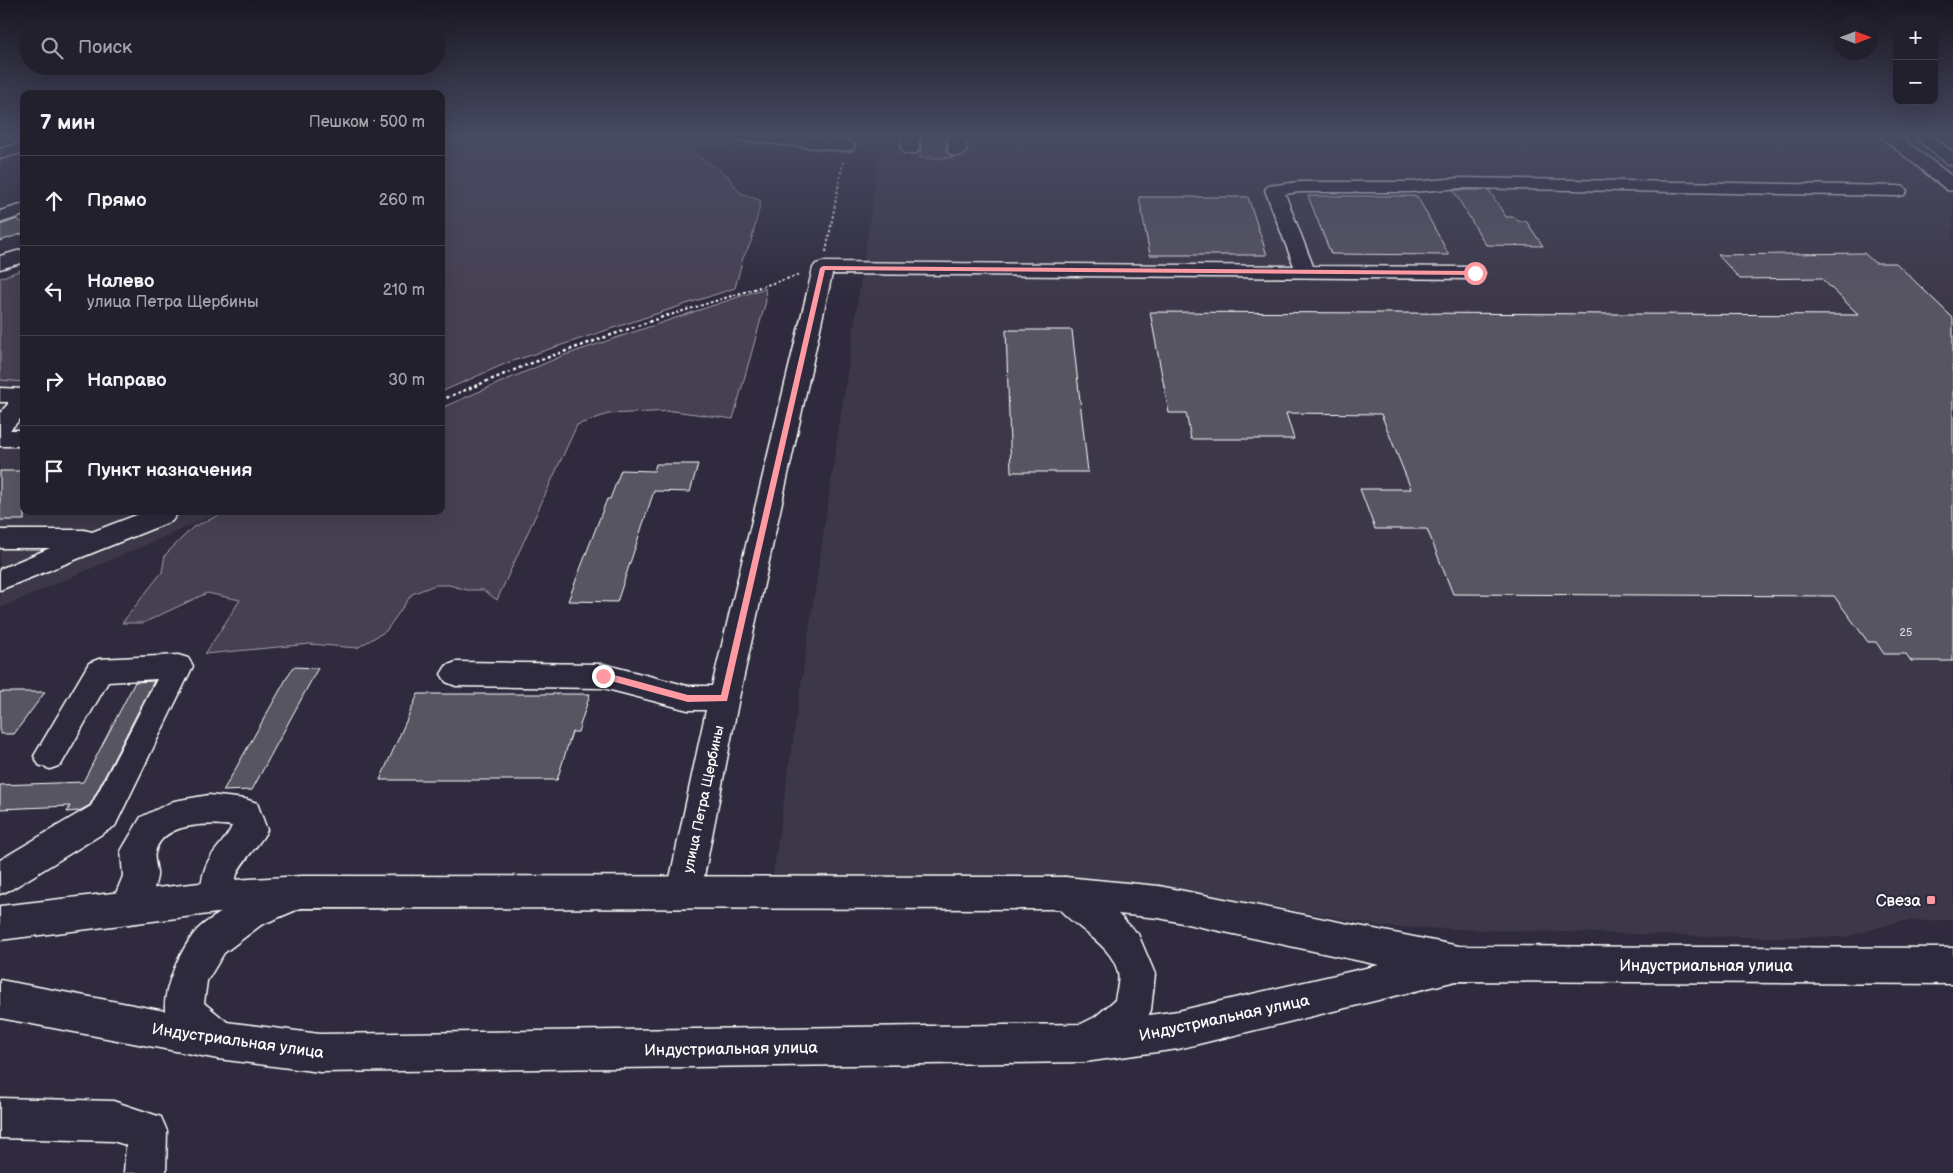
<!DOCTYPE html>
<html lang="ru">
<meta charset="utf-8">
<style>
body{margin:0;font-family:"Balsamiq Sans",sans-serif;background:#2b2836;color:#f1f3f6}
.controls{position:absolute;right:15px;top:15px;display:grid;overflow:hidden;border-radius:10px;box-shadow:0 5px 20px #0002}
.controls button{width:45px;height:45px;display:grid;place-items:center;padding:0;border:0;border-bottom:1px solid #403e4a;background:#23202e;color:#f1f3f6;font:25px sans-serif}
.compass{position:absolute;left:1833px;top:15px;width:45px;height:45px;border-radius:50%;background:#23202e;box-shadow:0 5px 20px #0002;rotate:90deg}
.stop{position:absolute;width:15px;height:15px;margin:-11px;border:4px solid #ff9aa2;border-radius:50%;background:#fff}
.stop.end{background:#ff9aa2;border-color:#fff;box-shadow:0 1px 5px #0008}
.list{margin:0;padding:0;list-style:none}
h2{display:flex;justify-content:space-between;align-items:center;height:65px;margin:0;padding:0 20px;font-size:21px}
h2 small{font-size:16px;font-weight:400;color:#a3a3aa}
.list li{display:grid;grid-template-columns:32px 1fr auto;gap:15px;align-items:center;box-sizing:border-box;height:90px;padding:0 20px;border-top:1px solid #403e4a}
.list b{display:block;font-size:19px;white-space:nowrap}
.list p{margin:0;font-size:16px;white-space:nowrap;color:#a3a3aa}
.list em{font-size:16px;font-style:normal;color:#a3a3aa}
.icon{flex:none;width:28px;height:28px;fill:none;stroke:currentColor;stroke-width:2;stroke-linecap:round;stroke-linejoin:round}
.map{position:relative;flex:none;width:1953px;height:1173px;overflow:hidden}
.search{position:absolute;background:#23202e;box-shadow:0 5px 20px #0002;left:20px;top:20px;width:425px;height:55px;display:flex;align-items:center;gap:12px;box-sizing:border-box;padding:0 18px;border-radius:28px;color:#a3a3aa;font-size:19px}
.panel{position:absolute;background:#23202e;box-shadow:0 5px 20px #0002;left:20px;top:90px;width:425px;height:425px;border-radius:10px}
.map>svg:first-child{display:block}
</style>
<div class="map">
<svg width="1953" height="1173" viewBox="0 0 1953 1173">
<rect width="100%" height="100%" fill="#2f2a3d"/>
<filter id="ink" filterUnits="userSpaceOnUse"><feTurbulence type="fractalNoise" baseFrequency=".02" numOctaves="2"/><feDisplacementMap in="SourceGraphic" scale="10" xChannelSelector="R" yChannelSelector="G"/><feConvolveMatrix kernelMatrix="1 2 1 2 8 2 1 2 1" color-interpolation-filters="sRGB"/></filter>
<g filter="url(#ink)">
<!-- built -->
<g fill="#3c3749">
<path d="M673,136H785L782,148H697Z"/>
<path d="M882,136H1877L1953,196V920L1900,921L1846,937H1739L1386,927L1149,884L1075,881L773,875Z"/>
<path d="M1899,136H1953V177L1905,140Z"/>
<path d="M24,267V511H219L217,514L0,608V276Z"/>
</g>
<!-- green -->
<g fill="#464152" stroke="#a2a0a8">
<path d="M441,136H666L727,175L739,192L761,201L751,242L743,258L735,288L507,363L441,392Z"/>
<path d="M24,269V382L0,380V278Z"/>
<path d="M765,288L766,301L733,419L673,411L608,414L577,425L497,600L483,590H467L449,585H435L412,594L386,631L357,648L310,644L205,654L240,600L207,593L143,623H122L162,572L165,555L193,527L229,511H441V408L562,356Z"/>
</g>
<!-- building -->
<g fill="#595564" stroke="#fff">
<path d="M921,136H947L946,151L953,158H920Z"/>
<path d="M1453,190H1489L1506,217H1515L1518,221H1526L1543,246L1486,245Z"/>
<path d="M1308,196H1417L1449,255L1331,254Z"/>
<path d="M1139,197H1248L1267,255H1150Z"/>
<path d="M17,219L24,224V233L0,241V225Z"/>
<path d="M1864,253L1875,263H1896L1953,318V661H1911L1906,654H1884L1876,642H1868L1834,596L1453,594L1427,529H1375L1360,489H1411L1381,414L1286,413L1294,439H1191L1186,413H1169L1150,312L1859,315L1821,278L1740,279L1718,255Z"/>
<path d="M1006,330H1072L1088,472H1011Z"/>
<path d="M656,464H698L690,492L654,491L617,602L568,601L607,499H610L621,470L654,471Z"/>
<rect x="0" y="471" width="24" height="49"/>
<path d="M293,667L318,668L252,790L223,791Z"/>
<path d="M154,681L90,805L79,811L67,812L70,806L0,809V785L83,782L135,682Z"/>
<path d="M0,692H45L14,734H0Z"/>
<path d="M418,694H590L578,732H572L557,780H380Z"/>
</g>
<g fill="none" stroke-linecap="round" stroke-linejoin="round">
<defs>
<g id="minor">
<path d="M737,136C774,136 815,133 852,142L855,146L852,150L846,151L745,141L739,140Z"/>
<path d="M902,136H918L919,149L916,153L910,154L904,153L901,149Z"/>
<path d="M949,136H965L966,151L963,155L957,156L951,155L948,151Z"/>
<path d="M1880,136H1899L1953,177V191L1947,190Z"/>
<path d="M1913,136H1932L1953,152V165L1947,164Z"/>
<path d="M24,142V152L0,159V149Z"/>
<path d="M1461,178L1898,186L1904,187L1907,191L1904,195L1898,196L1461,188L1410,192H1299L1285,194L1313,266L1475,267L1482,269L1485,273L1482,277L1475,279L832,274L739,698L701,892L696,903L684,908L672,903L667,892L706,710H688L603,688L456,686L446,682L441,674L446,666L456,662L603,664L688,686H712L813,268L816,264L823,262L1294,266L1265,190L1268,186L1299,182H1410Z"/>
<path d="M24,204V215L0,223V211Z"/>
<path d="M24,249V262L0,269V256Z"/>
<path d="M0,388L24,389V415L10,430H24V446H0V413L8,404V402H0Z"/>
<path d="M147,511H179L172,521L0,590V569L50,548H0V530H84L92,532Z"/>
<path d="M178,655L188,658L193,666L115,826L12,889L0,894V860L91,806L157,679L108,682L61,765L50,769L39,765L34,756L89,663L99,659Z"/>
<path d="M209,795L245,799L257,803L267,830C260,845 241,862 237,874C234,884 235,895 231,906L237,901L289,881L301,886L306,897L301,908L261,925L224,953L207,981L204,1003L232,1026L237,1040L232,1054L218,1059C203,1053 167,1029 165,1011C163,987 182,946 198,929C205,922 216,916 223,911L217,913L205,908C200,898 200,893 202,881C206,853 222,848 232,826C208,823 162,822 155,853C153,860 158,869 157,876C155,890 146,907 140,920L128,924L116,920L110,908L123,876L121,851L141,817L174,801Z"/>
<path d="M1065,877L1077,882L1115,911L1138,934L1155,974L1151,1010L1145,1023L1121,1043L1091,1059L1077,1054L1072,1040L1077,1026L1095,1017L1115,1000C1116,992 1120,981 1118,973C1112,940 1061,923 1048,893L1053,882Z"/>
<path d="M0,1098L113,1101L161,1117L167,1131L166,1173H124L126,1145L113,1141L0,1138Z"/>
</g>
<path id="highway" d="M302,876L1065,877L1159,886L1459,946L1953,948V984L1456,981L1178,1049L1085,1062L320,1072L218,1059L0,1018V980L218,1021L320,1034L1085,1024L1178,1011L1379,965L1159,918L1065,909L302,908L217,913L0,940V906L217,881Z"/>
</defs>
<!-- minor casing -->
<use href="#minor" stroke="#fff" stroke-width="3"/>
<!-- highway casing -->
<use href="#highway" stroke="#fff" stroke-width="3"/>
<!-- path-far1 -->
<g stroke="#fff" stroke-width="2" stroke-dasharray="2.5 2.5" stroke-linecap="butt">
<path d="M826,252L843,162"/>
<path d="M667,316L799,275"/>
</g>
<!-- path -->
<path stroke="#fff" stroke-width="2.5" stroke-dasharray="3 3" stroke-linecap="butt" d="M441,400L529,364L671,314"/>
<!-- minor -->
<use href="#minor" fill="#2f2a3d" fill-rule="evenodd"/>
<!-- highway -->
<use href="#highway" fill="#2f2a3d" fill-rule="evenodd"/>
</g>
</g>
<!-- sky -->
<linearGradient id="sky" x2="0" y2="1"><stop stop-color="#1a1722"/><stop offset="0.45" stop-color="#474a62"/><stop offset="1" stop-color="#474a62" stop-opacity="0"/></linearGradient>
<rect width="1953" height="300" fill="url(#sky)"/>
<!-- route -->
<path fill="#ff9aa2" d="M823,266L1475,271L1478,273L1475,275L825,270L727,701L688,702L600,678V673L603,672L688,695H721L820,268Z"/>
<!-- markers -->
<rect fill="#ff9aa2" stroke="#2f2a3d" stroke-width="2" x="1926" y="895" width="10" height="10" rx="2.5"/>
<g text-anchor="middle" stroke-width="4" stroke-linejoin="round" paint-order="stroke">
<!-- number labels -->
<g font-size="11" fill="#d6d4d8">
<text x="1906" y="636">25</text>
</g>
<!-- street labels -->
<g font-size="14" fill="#fff" stroke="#2f2a3d">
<text transform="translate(703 799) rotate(-78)" y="5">улица Петра Щербины</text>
</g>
<!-- near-poi labels -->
<g font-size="16" fill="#fff" stroke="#2f2a3d" text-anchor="end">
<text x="1921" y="906">Свеза</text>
</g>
<!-- near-street labels -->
<g font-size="16" fill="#fff" stroke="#2f2a3d">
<text x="1706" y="971">Индустриальная улица</text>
<text transform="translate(1224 1017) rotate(-12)" y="6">Индустриальная улица</text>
<text transform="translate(238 1040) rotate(8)" y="6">Индустриальная улица</text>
<text transform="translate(731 1048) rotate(-1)" y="6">Индустриальная улица</text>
</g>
</g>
</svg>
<div class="controls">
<button>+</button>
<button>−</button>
</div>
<svg class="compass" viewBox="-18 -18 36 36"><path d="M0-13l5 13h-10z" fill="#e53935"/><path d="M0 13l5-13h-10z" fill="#a3a3aa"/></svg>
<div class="stop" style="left:1475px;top:273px"></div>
<div class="stop end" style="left:603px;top:676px"></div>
<div class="search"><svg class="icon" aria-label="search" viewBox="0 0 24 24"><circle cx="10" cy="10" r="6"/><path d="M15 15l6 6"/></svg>Поиск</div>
<section class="panel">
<h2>7 мин<small>Пешком · 500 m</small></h2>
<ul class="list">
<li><svg class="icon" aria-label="ahead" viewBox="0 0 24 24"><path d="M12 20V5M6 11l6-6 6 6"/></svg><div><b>Прямо</b></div><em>260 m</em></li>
<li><svg class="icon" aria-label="left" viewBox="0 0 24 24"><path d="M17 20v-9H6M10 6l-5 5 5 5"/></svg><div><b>Налево</b><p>улица Петра Щербины</p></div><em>210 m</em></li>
<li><svg class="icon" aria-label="right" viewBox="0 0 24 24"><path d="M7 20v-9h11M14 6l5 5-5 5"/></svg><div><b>Направо</b></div><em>30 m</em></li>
<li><svg class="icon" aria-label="arrive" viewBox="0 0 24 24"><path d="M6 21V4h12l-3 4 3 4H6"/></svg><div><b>Пункт назначения</b></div></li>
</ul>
</section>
</div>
